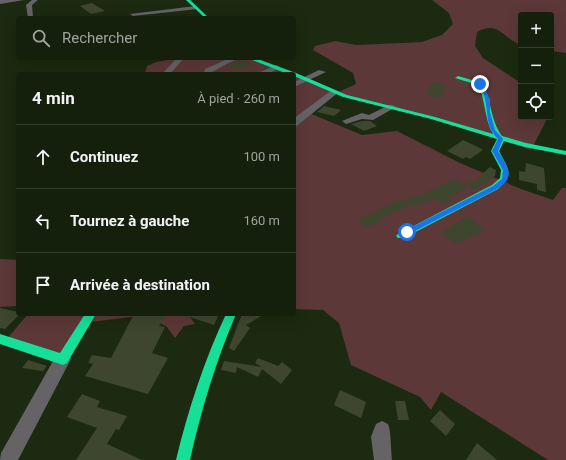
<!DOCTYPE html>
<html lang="fr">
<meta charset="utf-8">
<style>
body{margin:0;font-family:Roboto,sans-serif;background:#212d1a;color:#f1f3f6}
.controls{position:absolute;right:12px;top:12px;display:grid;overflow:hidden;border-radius:4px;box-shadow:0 4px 16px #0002}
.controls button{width:36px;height:36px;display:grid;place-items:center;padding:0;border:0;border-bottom:1px solid #333e2d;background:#14200c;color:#f1f3f6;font:20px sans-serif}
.stop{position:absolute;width:12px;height:12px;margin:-9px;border:3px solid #1a73e8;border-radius:50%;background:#fff}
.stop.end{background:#1a73e8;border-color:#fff;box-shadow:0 1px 4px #0008}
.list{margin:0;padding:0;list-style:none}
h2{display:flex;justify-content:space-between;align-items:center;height:52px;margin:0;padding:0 16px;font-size:17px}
h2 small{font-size:13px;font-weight:400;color:#9da39d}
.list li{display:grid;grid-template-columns:26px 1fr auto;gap:12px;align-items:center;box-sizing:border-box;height:64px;padding:0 16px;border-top:1px solid #333e2d}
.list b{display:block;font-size:15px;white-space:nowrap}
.list em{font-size:13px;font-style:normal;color:#9da39d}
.icon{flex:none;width:22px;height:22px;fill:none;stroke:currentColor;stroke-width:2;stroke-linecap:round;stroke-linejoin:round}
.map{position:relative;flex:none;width:566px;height:460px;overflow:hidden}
.search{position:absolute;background:#14200c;box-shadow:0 4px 16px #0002;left:16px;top:16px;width:280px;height:44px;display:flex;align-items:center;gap:10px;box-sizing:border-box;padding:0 14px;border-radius:4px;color:#9da39d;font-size:15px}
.panel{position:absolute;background:#14200c;box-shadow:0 4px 16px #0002;left:16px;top:72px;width:280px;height:244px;border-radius:4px}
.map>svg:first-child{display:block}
</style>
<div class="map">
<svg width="566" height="460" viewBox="0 0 566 460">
<rect width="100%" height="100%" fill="#1b2a10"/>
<!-- green -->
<g fill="#5c3838">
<path d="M432,0H566V53L551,51V15H521V45C502,38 499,20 477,32L475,46L483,58L521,83V117H544L546,121L531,150L439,120L336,93L309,113L362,135L397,131L460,163L521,189L553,200L562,188H566V460H548L441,392L431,410L420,397L351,365L339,323L323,310L294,309V74H145L147,66L156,62L181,58H250L288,70L336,93L356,84L353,73L313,50L315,46L335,41L356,45L422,42L442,35L453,24L449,13Z"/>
<path d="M0,259L18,260V306L0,307Z"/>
<path d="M28,314H188L195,324L184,326L175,338L167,327L147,315L91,322L68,355L5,341Z"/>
</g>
<!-- building -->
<g fill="#3e462f">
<path d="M92,3L105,11L91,14L80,6Z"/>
<path d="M240,60L253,64L241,70L227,66Z"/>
<path d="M433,82L447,85L440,98L426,95Z"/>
<path d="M324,106L341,110L334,116L317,112Z"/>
<path d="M362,121H370L377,126L364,131L351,124Z"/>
<path d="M463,140L478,147L483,150L470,159L466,157L463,159L447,151Z"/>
<path d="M526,163L544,168L546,192L537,190V184L519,180V171L525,172Z"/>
<path d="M490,167L496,170L495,176L488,182L473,190L466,183L474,181Z"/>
<path d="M456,179L468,187L448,198L451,200L442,204L435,198L414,207L405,200L414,196L416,197Z"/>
<path d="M401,199L409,206L386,216L382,218L384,220L365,227L358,220Z"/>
<path d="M467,216L485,230L456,244L441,233Z"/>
<path d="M0,308L18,312V314H20L5,329L0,328Z"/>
<path d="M134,314H167L159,326L165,327L152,353L168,358L148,394L85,376L93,364L88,363L92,355L111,358Z"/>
<path d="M186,314H219L214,325L186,316Z"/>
<path d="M242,314H265L246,325L250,328L234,351L229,348Z"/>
<path d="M258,358L278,366L282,362L292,370L281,384L262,369L258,377L237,367L236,373L221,370L224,361L262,367L255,363Z"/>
<path d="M28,360L47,366L43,371L22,368Z"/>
<path d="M340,390L366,402L361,418L334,405Z"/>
<path d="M82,394L100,401L97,407L127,416L119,430L116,429L107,444L142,460H76L97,428L67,417Z"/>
<path d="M395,401H405L409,420H398Z"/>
<path d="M440,410L455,424L446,436L430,421Z"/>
<path d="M477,443L497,460H466Z"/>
</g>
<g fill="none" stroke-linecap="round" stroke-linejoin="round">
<!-- street -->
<g fill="#656366" fill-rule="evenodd">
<path d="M0,0H24L0,4Z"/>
<path d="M32,0H38L32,5L33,17L28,18L26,5Z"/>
<path d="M196,6L198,9L133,16L130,14Z"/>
<path d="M177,58H184L170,74H162Z"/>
<path d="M230,58H238L212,72V74H204L205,69Z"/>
<path d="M276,65L280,67L279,69L266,74H256Z"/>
<path d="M319,70L326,72L294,87V82Z"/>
<path d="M332,90L339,92L294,128V120L297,116Z"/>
<path d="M389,105H392L396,107L373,120L362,119L346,124L342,121L362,113L369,115Z"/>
<path d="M63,352L69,354L71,359L18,460H0L1,453L57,354Z"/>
<path d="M382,421L388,424C391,430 391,450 392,460H374L371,437L376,424Z"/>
</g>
<!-- fast -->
<g fill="#16e098" fill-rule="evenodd">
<path d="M186,0H190L209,18H205Z"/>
<path d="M247,58H255L296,73L347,95L435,117L493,134C484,119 486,101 478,85L455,78L458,76L482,83C492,100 490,120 502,136L526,143L566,151V155L525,147L504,141L499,151C508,169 515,173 498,189L404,238H398L396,236L398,234L492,185L500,178L501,170L491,151L497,139L431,119L343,97L294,76V74H288Z"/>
<path d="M85,314H96L67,363L63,365L0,344V334L60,353Z"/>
<path d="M226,314H236C216,361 201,410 190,460H176C188,410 204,361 226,314Z"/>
</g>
</g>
<!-- route -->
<path fill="#1a73e8" d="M478,84H482L490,99V112L495,130L503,139L498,151C507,166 517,177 497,189L409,234H404V231L493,186L502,179L503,170L492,151L498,139C485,125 489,117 485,99C485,94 481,89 478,84Z"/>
</svg>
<div class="controls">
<button>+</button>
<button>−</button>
<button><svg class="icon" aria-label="locate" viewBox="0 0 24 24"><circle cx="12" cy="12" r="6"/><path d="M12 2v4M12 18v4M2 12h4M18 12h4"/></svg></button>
</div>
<div class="stop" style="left:407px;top:232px"></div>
<div class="stop end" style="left:480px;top:84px"></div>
<div class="search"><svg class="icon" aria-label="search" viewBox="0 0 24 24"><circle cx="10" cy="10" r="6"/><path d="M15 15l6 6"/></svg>Rechercher</div>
<section class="panel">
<h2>4 min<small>À pied · 260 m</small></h2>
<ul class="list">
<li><svg class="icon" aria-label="ahead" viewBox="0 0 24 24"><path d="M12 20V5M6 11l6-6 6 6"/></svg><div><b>Continuez</b></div><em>100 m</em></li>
<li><svg class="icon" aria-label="left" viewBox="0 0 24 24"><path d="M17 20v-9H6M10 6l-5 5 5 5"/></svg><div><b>Tournez à gauche</b></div><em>160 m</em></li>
<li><svg class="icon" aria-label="arrive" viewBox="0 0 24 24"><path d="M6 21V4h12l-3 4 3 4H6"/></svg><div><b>Arrivée à destination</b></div></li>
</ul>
</section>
</div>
